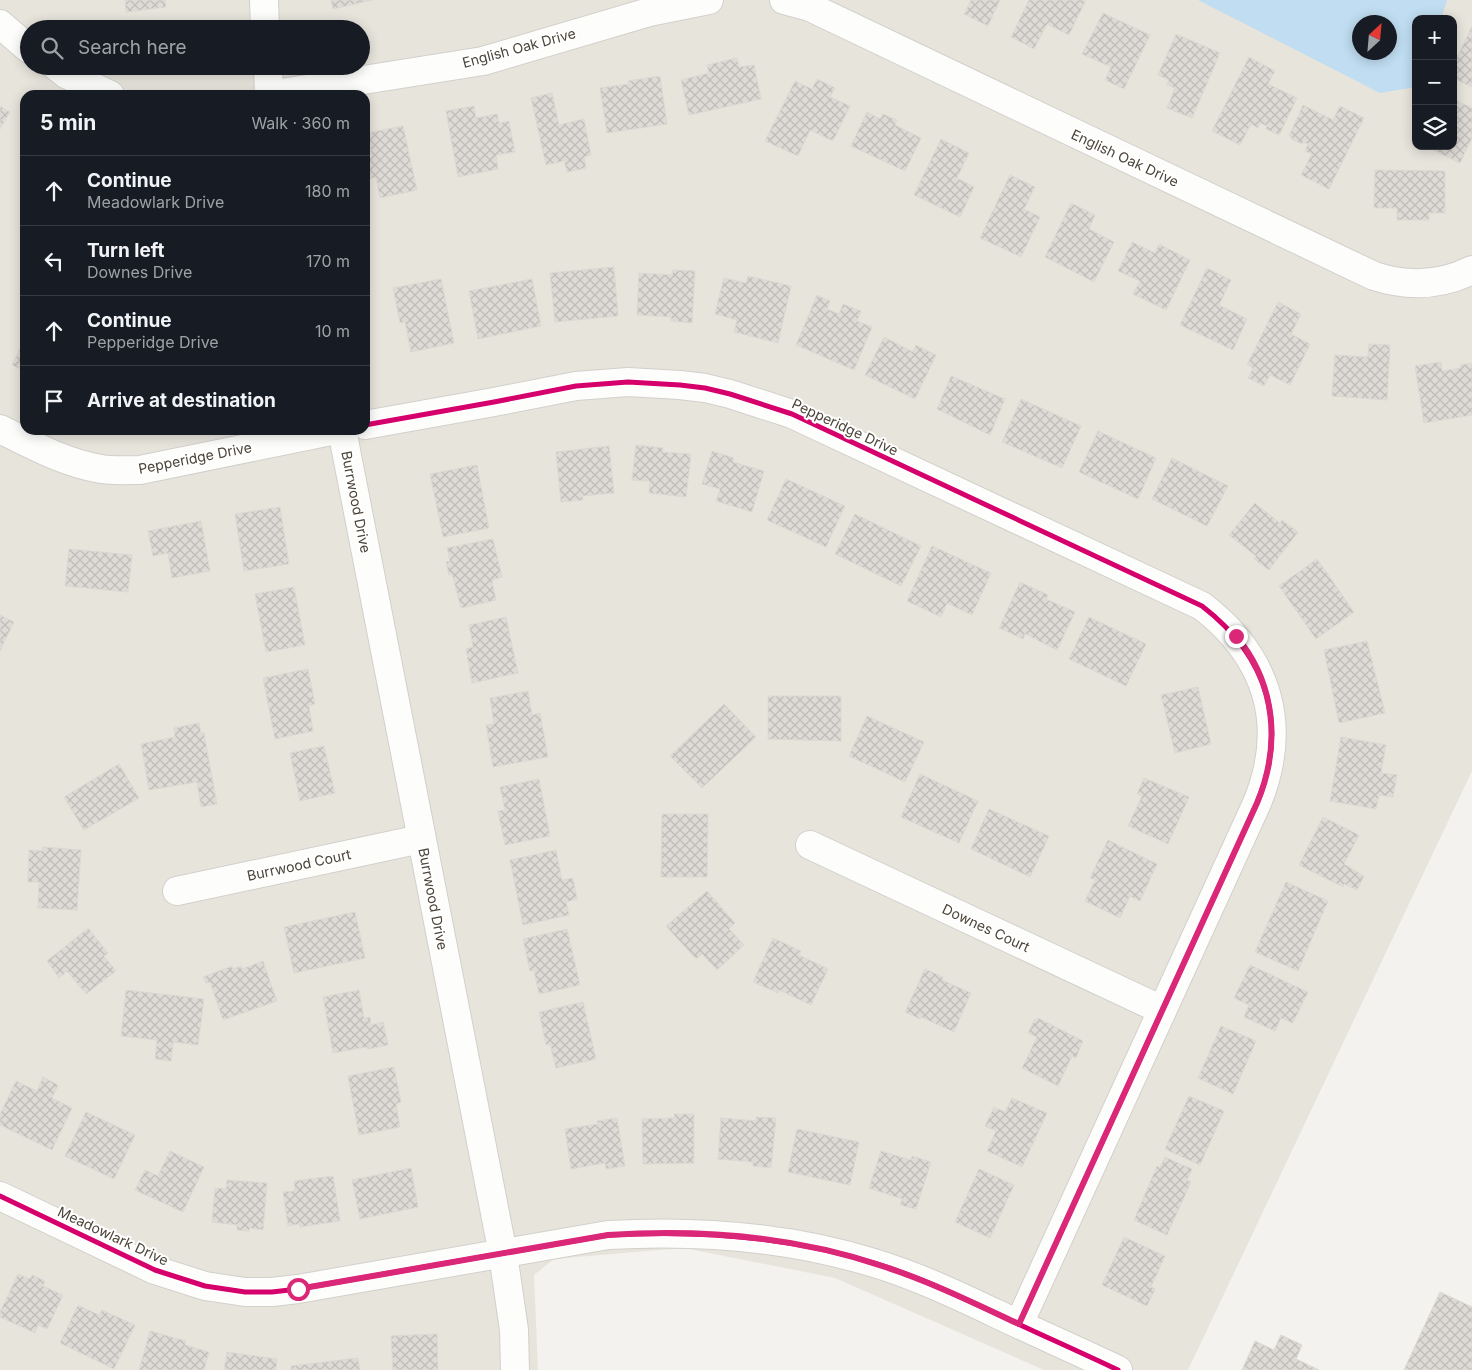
<!DOCTYPE html>
<meta charset="utf-8">
<style>
body{margin:0;font-family:Inter,sans-serif;background:#242831;color:#f1f3f6}
.controls{position:absolute;right:15px;top:15px;display:grid;overflow:hidden;border-radius:10px;box-shadow:0 2px 12px #0003}
.controls button{width:45px;height:45px;display:grid;place-items:center;padding:0;border:0;border-bottom:1px solid #363941;background:#171b24;color:#f1f3f6;font:25px sans-serif}
.compass{position:absolute;left:1352px;top:15px;width:45px;height:45px;border-radius:50%;background:#171b24;box-shadow:0 2px 12px #0003;rotate:26deg}
.stop{position:absolute;width:15px;height:15px;margin:-11px;border:4px solid #db2777;border-radius:50%;background:#fff}
.stop.end{background:#db2777;border-color:#fff;box-shadow:0 1px 5px #0008}
.list{margin:0;padding:0;list-style:none}
h2{display:flex;justify-content:space-between;align-items:center;height:65px;margin:0;padding:0 20px;font-size:21px}
h2 small{font-size:16px;font-weight:400;color:#9ea1a6}
.list li{display:grid;grid-template-columns:32px 1fr auto;gap:15px;align-items:center;box-sizing:border-box;height:70px;padding:0 20px;border-top:1px solid #363941}
.list b{display:block;font-size:19px;white-space:nowrap}
.list p{margin:0;font-size:16px;white-space:nowrap;color:#9ea1a6}
.list em{font-size:16px;font-style:normal;color:#9ea1a6}
.icon{flex:none;width:28px;height:28px;fill:none;stroke:currentColor;stroke-width:2;stroke-linecap:round;stroke-linejoin:round}
.map{position:relative;flex:none;width:1472px;height:1370px;overflow:hidden}
.search{position:absolute;background:#171b24;box-shadow:0 2px 12px #0003;left:20px;top:20px;width:350px;height:55px;display:flex;align-items:center;gap:12px;box-sizing:border-box;padding:0 18px;border-radius:28px;color:#9ea1a6;font-size:19px}
.panel{position:absolute;background:#171b24;box-shadow:0 2px 12px #0003;left:20px;top:90px;width:350px;height:345px;border-radius:15px}
.map>svg:first-child{display:block}
</style>
<div class="map">
<svg width="1472" height="1370" viewBox="0 0 1472 1370">
<defs>
<pattern id="building-cross-hatch" width="8" height="8" patternUnits="userSpaceOnUse" patternTransform="scale(1.25)"><rect width="8" height="8" fill="#dedbd6"/><path d="M0 0l8 8M0 8l8-8" fill="none" stroke="#c0bdb8"/></pattern>
</defs>
<rect width="100%" height="100%" fill="#f4f2ee"/>
<!-- residential -->
<path fill="#e7e4dc" fill-rule="evenodd" d="M0,0H1472V771L1188,1370H1044L835,1278L684,1248L554,1259L534,1275L538,1370H0ZM1416,19H1453V146H1416ZM1360,22H1390V52H1360ZM29,29H361V66H29ZM25,95H365V430H25Z"/>
<!-- water -->
<path fill="#c0ddf1" fill-rule="evenodd" d="M1198,0H1447L1441,19H1416V87L1380,93ZM1360,22H1390V52H1360Z"/>
<!-- building -->
<g fill="url(#building-cross-hatch)" stroke="#dcd9d4">
<path d="M125,0H165L166,7L126,12Z"/>
<path d="M331,0H372L333,9Z"/>
<path d="M971,0H1000L988,26L964,14Z"/>
<path d="M1029,0H1086L1069,35L1047,24L1034,49L1011,37Z"/>
<path d="M1103,13L1150,35L1124,89L1105,80L1111,67L1082,54Z"/>
<path d="M1472,26V87L1453,78V66Z"/>
<path d="M1176,34L1220,53L1192,118L1167,108L1175,88L1167,85L1169,80L1158,75Z"/>
<path d="M1249,57L1275,71L1268,84L1297,98L1279,135L1266,129L1267,126L1260,123L1258,128L1251,124L1240,145L1212,131Z"/>
<path d="M737,58L739,67L754,65L761,99L689,115L681,80L709,73L707,65Z"/>
<path d="M660,76L667,124L607,133L600,88L629,84L628,81Z"/>
<path d="M817,79L835,88L830,97L850,106L833,141L810,130L798,156L765,141L795,81L812,89Z"/>
<path d="M552,93L559,125L584,119L591,155L584,157L586,168L567,172L564,161L546,165L531,98Z"/>
<path d="M1453,99L1472,108V138L1460,163L1425,146H1453Z"/>
<path d="M1303,105L1333,120L1340,106L1364,118L1329,189L1301,175L1312,154L1305,151L1308,144L1303,142L1302,144L1291,139L1292,137L1289,136Z"/>
<path d="M0,106L10,112L0,129Z"/>
<path d="M474,106L476,118L497,114L499,123L509,121L515,152L496,155L498,169L458,177L446,111Z"/>
<path d="M867,112L880,119L883,114L897,120L895,125L921,138L905,171L851,146Z"/>
<path d="M403,126L417,190L380,198L376,177L365,180V158L372,157L367,133Z"/>
<path d="M941,139L969,153L957,178L974,187L960,217L914,195Z"/>
<path d="M1375,170L1445,171V213H1429V220H1397V208H1374Z"/>
<path d="M1010,175L1035,187L1024,209L1040,217L1021,257L980,238Z"/>
<path d="M1071,203L1095,215L1089,229L1114,242L1094,282L1045,257Z"/>
<path d="M1132,242L1155,253L1159,244L1190,260L1166,310L1133,294L1140,281L1118,271Z"/>
<path d="M614,267L618,316L555,322L550,273Z"/>
<path d="M1207,268L1231,280L1219,305L1247,319L1233,350L1180,325Z"/>
<path d="M673,270L695,271L692,323L671,321V317L637,315L639,273L672,275Z"/>
<path d="M748,276L791,286L778,343L734,332L737,320L715,314L724,278L746,283Z"/>
<path d="M441,279L454,343L411,352L405,322L400,323L393,288Z"/>
<path d="M532,279L541,326L478,339L469,291Z"/>
<path d="M817,295L830,301L827,309L839,314L843,304L861,311L857,321L872,327L854,370L796,345Z"/>
<path d="M1278,302L1301,314L1291,334L1310,344L1290,385L1270,375L1264,386L1248,378L1253,368L1247,365Z"/>
<path d="M884,337L913,352L916,345L936,355L915,399L865,375Z"/>
<path d="M25,339V371L12,365Z"/>
<path d="M1369,344L1390,345L1387,400L1332,396L1335,355L1368,357Z"/>
<path d="M1441,362L1442,371L1461,368L1460,365L1472,363V415L1424,423L1415,366Z"/>
<path d="M951,376L1005,399L990,435L937,409Z"/>
<path d="M1021,399L1081,426L1062,468L1002,442Z"/>
<path d="M1098,431L1156,458L1138,499L1079,472Z"/>
<path d="M636,445L663,448L662,452L691,454L686,497L649,493L650,481L632,480Z"/>
<path d="M609,446L614,493L582,496L583,500L561,502L556,452Z"/>
<path d="M712,451L734,458L733,462L764,471L752,512L716,501L720,489L702,484Z"/>
<path d="M1172,458L1228,486L1207,526L1152,499Z"/>
<path d="M477,465L489,528L443,537L430,474Z"/>
<path d="M786,479L845,506L826,547L767,520Z"/>
<path d="M1255,503L1280,523L1282,520L1298,532L1269,570L1254,559L1256,556L1229,535Z"/>
<path d="M280,507L289,564L244,571L235,514Z"/>
<path d="M855,514L921,546L901,586L835,554Z"/>
<path d="M201,521L210,571L172,578L168,553L153,556L148,531Z"/>
<path d="M493,539L502,577L492,580L496,600L461,608L452,574L449,575L446,562L450,561L447,548Z"/>
<path d="M932,546L991,573L972,615L947,603L941,617L907,601Z"/>
<path d="M69,549L132,555L128,592L65,586Z"/>
<path d="M1317,559L1354,612L1316,639L1279,586Z"/>
<path d="M1020,582L1048,595L1046,599L1075,612L1057,650L1025,634L1023,639L999,628Z"/>
<path d="M294,587L305,645L266,652L255,594Z"/>
<path d="M0,615L14,622L0,651Z"/>
<path d="M506,617L518,673L472,683L466,649L473,647L469,625Z"/>
<path d="M1089,617L1146,644L1126,686L1069,659Z"/>
<path d="M1367,641L1385,713L1339,723L1324,650Z"/>
<path d="M308,669L315,704L309,706L313,731L275,739L263,678Z"/>
<path d="M1198,687L1211,744L1175,753L1161,695Z"/>
<path d="M528,691L532,715L540,713L548,757L493,767L486,725L494,724L490,698Z"/>
<path d="M768,696H841V741L768,739Z"/>
<path d="M724,704L756,737L702,788L670,756Z"/>
<path d="M867,716L924,742L905,782L849,756Z"/>
<path d="M199,723L201,733H204L217,804L201,807L197,782L149,790L141,744L175,737L174,728Z"/>
<path d="M1341,737L1386,745L1381,773L1397,775L1393,797L1379,795L1376,809L1330,801Z"/>
<path d="M324,746L335,793L300,801L290,753Z"/>
<path d="M119,764L139,798L84,830L64,797Z"/>
<path d="M920,774L978,801L959,843L901,817Z"/>
<path d="M1144,778L1189,797L1168,844L1128,826L1142,796L1137,794Z"/>
<path d="M539,779L550,836L505,845L498,811L505,810L500,787Z"/>
<path d="M989,809L1049,836L1030,877L971,849Z"/>
<path d="M662,814H708L707,877H661Z"/>
<path d="M1323,817L1359,835L1344,864L1364,876L1357,890L1344,884L1343,887L1299,865Z"/>
<path d="M1108,840L1157,864L1140,901L1130,896L1120,918L1085,901L1095,880L1090,878Z"/>
<path d="M43,847L81,850L77,910L38,908L39,882H28L29,850L42,851Z"/>
<path d="M556,850L562,880L573,878L577,899L566,902L569,915L523,925L510,860Z"/>
<path d="M1286,882L1328,901L1298,971L1255,952Z"/>
<path d="M707,891L735,923L729,929L744,945L717,970L702,954L696,959L666,926Z"/>
<path d="M355,912L365,958L294,973L284,927Z"/>
<path d="M88,928L108,953L104,956L116,971L86,994L67,971L59,978L47,961Z"/>
<path d="M567,929L580,985L539,994L534,971H530L523,939Z"/>
<path d="M773,938L801,951L799,955L828,969L811,1005L779,990L778,993L753,982Z"/>
<path d="M263,961L277,1001L223,1020L210,982L206,983L203,977L232,966L233,969L241,966L242,969Z"/>
<path d="M1250,965L1308,992L1293,1023L1281,1018L1275,1031L1244,1017L1249,1005L1234,998Z"/>
<path d="M925,969L943,977L942,980L971,993L954,1032L921,1017L920,1019L905,1012Z"/>
<path d="M126,990L204,999L198,1045L173,1042L171,1061L155,1059L157,1040L121,1036Z"/>
<path d="M359,990L364,1018L370,1017L371,1025L383,1022L388,1045L368,1049L367,1047L333,1053L323,997Z"/>
<path d="M583,1002L596,1059L556,1068L550,1044L546,1045L539,1012Z"/>
<path d="M1038,1018L1083,1041L1076,1058L1072,1056L1058,1086L1022,1068L1037,1037L1028,1033L1035,1019L1037,1020Z"/>
<path d="M1221,1026L1256,1041L1233,1094L1198,1078Z"/>
<path d="M394,1067L401,1102L396,1104L400,1127L359,1135L348,1076Z"/>
<path d="M43,1077L58,1085L52,1098L72,1108L52,1150L0,1125V1114L16,1081L37,1091Z"/>
<path d="M1189,1096L1224,1111L1200,1165L1165,1149Z"/>
<path d="M1012,1098L1047,1113L1022,1167L987,1151L996,1131L985,1126L994,1107L1005,1112Z"/>
<path d="M86,1112L135,1135L114,1179L65,1156Z"/>
<path d="M674,1114H694V1163L643,1164L642,1119L675,1118Z"/>
<path d="M756,1117L776,1118L771,1168L753,1166V1162L718,1159L721,1118L756,1121Z"/>
<path d="M617,1118L625,1166L606,1169L605,1163L571,1169L565,1129L598,1124L597,1121Z"/>
<path d="M797,1129L859,1142L850,1185L788,1172Z"/>
<path d="M170,1151L204,1167L183,1212L135,1190L145,1170L158,1176Z"/>
<path d="M881,1151L911,1160L912,1156L931,1162L916,1209L900,1205L902,1199L869,1188Z"/>
<path d="M1165,1157L1192,1169L1187,1180L1191,1182L1167,1235L1134,1220L1157,1166L1160,1168Z"/>
<path d="M411,1168L418,1207L360,1219L352,1180Z"/>
<path d="M979,1169L1014,1185L990,1238L955,1222Z"/>
<path d="M333,1176L340,1221L300,1227L299,1224L288,1226L283,1192L295,1191L294,1181Z"/>
<path d="M227,1180L267,1183L263,1230L250,1228L249,1231L237,1230V1225L212,1222L215,1188L226,1189Z"/>
<path d="M1124,1237L1165,1256L1151,1287L1155,1289L1147,1306L1102,1285Z"/>
<path d="M18,1274L30,1279L32,1275L45,1281L43,1286L63,1295L47,1329L38,1325L35,1333L0,1317V1312Z"/>
<path d="M1440,1292L1472,1307V1370H1404Z"/>
<path d="M78,1305L99,1315L102,1310L135,1325L114,1369L60,1343Z"/>
<path d="M150,1331L186,1341L185,1345L209,1352L204,1370H139Z"/>
<path d="M437,1334L438,1370H393L391,1336Z"/>
<path d="M1281,1335L1302,1345L1296,1359L1319,1370H1242L1255,1341L1274,1350Z"/>
<path d="M227,1352L277,1359L276,1370H224Z"/>
<path d="M358,1358L360,1370H291V1366Z"/>
</g>
<g fill="none" stroke-linecap="round" stroke-linejoin="round">
<defs>
<g id="minor">
<path d="M264,0L265,29"/>
<path d="M784,0L810,7L1374,276C1408,287 1440,286 1472,270"/>
<path d="M0,24L29,49"/>
<path d="M56,66L66,74L110,95"/>
<path d="M268,66L269,95"/>
<path d="M269,95L483,61L649,12L709,0"/>
<path d="M365,425L494,402L576,386L628,382L680,385L705,388L730,394L792,414L1202,606C1268,657 1289,725 1257,803L1019,1324"/>
<path d="M0,429C32,445 65,463 101,469C113,471 127,470 140,470L336,430"/>
<path d="M342,430L503,1254L514,1330L515,1370"/>
<path d="M810,845L1162,1010"/>
<path d="M177,891L421,839"/>
<path d="M0,1196L155,1270L205,1286L245,1292H272L298,1289L608,1235C698,1230 787,1236 874,1263C917,1276 957,1295 997,1314C1037,1333 1078,1351 1118,1370"/>
</g>
</defs>
<!-- minor casing -->
<use href="#minor" stroke="#d2d0cb" stroke-width="30"/>
<!-- minor -->
<use href="#minor" stroke="#fdfdfc" stroke-width="28"/>
<defs>
<g id="cycleway">
<path d="M365,425L494,402L576,386L628,382L680,385L705,388L730,394L792,414L1202,606C1268,657 1289,725 1257,803L1019,1324"/>
<path d="M0,1196L155,1270L205,1286L245,1292H272L298,1289L608,1235C698,1230 787,1236 874,1263C917,1276 957,1295 997,1314C1037,1333 1078,1351 1118,1370"/>
</g>
</defs>
<!-- cycleway casing -->
<use href="#cycleway" stroke="#fff" stroke-width="8"/>
<!-- cycleway -->
<use href="#cycleway" stroke="#d6006c" stroke-width="5"/>
</g>
<g fill="none" stroke-linecap="round" stroke-linejoin="round">
<!-- route -->
<path stroke="#db2777" stroke-width="6" d="M298,1289L608,1235C700,1229 794,1236 882,1266C929,1281 974,1303 1019,1324L1257,803C1281,746 1276,684 1236,636"/>
</g>
<g text-anchor="middle" stroke-width="4" stroke-linejoin="round" paint-order="stroke">
<!-- street labels -->
<g font-size="14" fill="#4b4439" stroke="#fff">
<text transform="translate(519 48) rotate(-15)" y="5">English Oak Drive</text>
<text transform="translate(1125 158) rotate(25)" y="5">English Oak Drive</text>
<text transform="translate(845 427) rotate(25)" y="5">Pepperidge Drive</text>
<text transform="translate(195 458) rotate(-11)" y="5">Pepperidge Drive</text>
<text transform="translate(356 502) rotate(79)" y="5">Burrwood Drive</text>
<text transform="translate(299 865) rotate(-12)" y="5">Burrwood Court</text>
<text transform="translate(433 899) rotate(79)" y="5">Burrwood Drive</text>
<text transform="translate(986 928) rotate(25)" y="5">Downes Court</text>
<text transform="translate(113 1236) rotate(25)" y="5">Meadowlark Drive</text>
</g>
</g>
</svg>
<div class="controls">
<button>+</button>
<button>−</button>
<button><svg class="icon" aria-label="layers" viewBox="0 0 24 24"><path d="M12 4l9 5-9 5-9-5zM3 14l9 5 9-5"/></svg></button>
</div>
<svg class="compass" viewBox="-18 -18 36 36"><path d="M0-13l5 13h-10z" fill="#e53935"/><path d="M0 13l5-13h-10z" fill="#9ea1a6"/></svg>
<div class="stop" style="left:298px;top:1289px"></div>
<div class="stop end" style="left:1236px;top:636px"></div>
<div class="search"><svg class="icon" aria-label="search" viewBox="0 0 24 24"><circle cx="10" cy="10" r="6"/><path d="M15 15l6 6"/></svg>Search here</div>
<section class="panel">
<h2>5 min<small>Walk · 360 m</small></h2>
<ul class="list">
<li><svg class="icon" aria-label="ahead" viewBox="0 0 24 24"><path d="M12 20V5M6 11l6-6 6 6"/></svg><div><b>Continue</b><p>Meadowlark Drive</p></div><em>180 m</em></li>
<li><svg class="icon" aria-label="left" viewBox="0 0 24 24"><path d="M17 20v-9H6M10 6l-5 5 5 5"/></svg><div><b>Turn left</b><p>Downes Drive</p></div><em>170 m</em></li>
<li><svg class="icon" aria-label="ahead" viewBox="0 0 24 24"><path d="M12 20V5M6 11l6-6 6 6"/></svg><div><b>Continue</b><p>Pepperidge Drive</p></div><em>10 m</em></li>
<li><svg class="icon" aria-label="arrive" viewBox="0 0 24 24"><path d="M6 21V4h12l-3 4 3 4H6"/></svg><div><b>Arrive at destination</b></div></li>
</ul>
</section>
</div>
